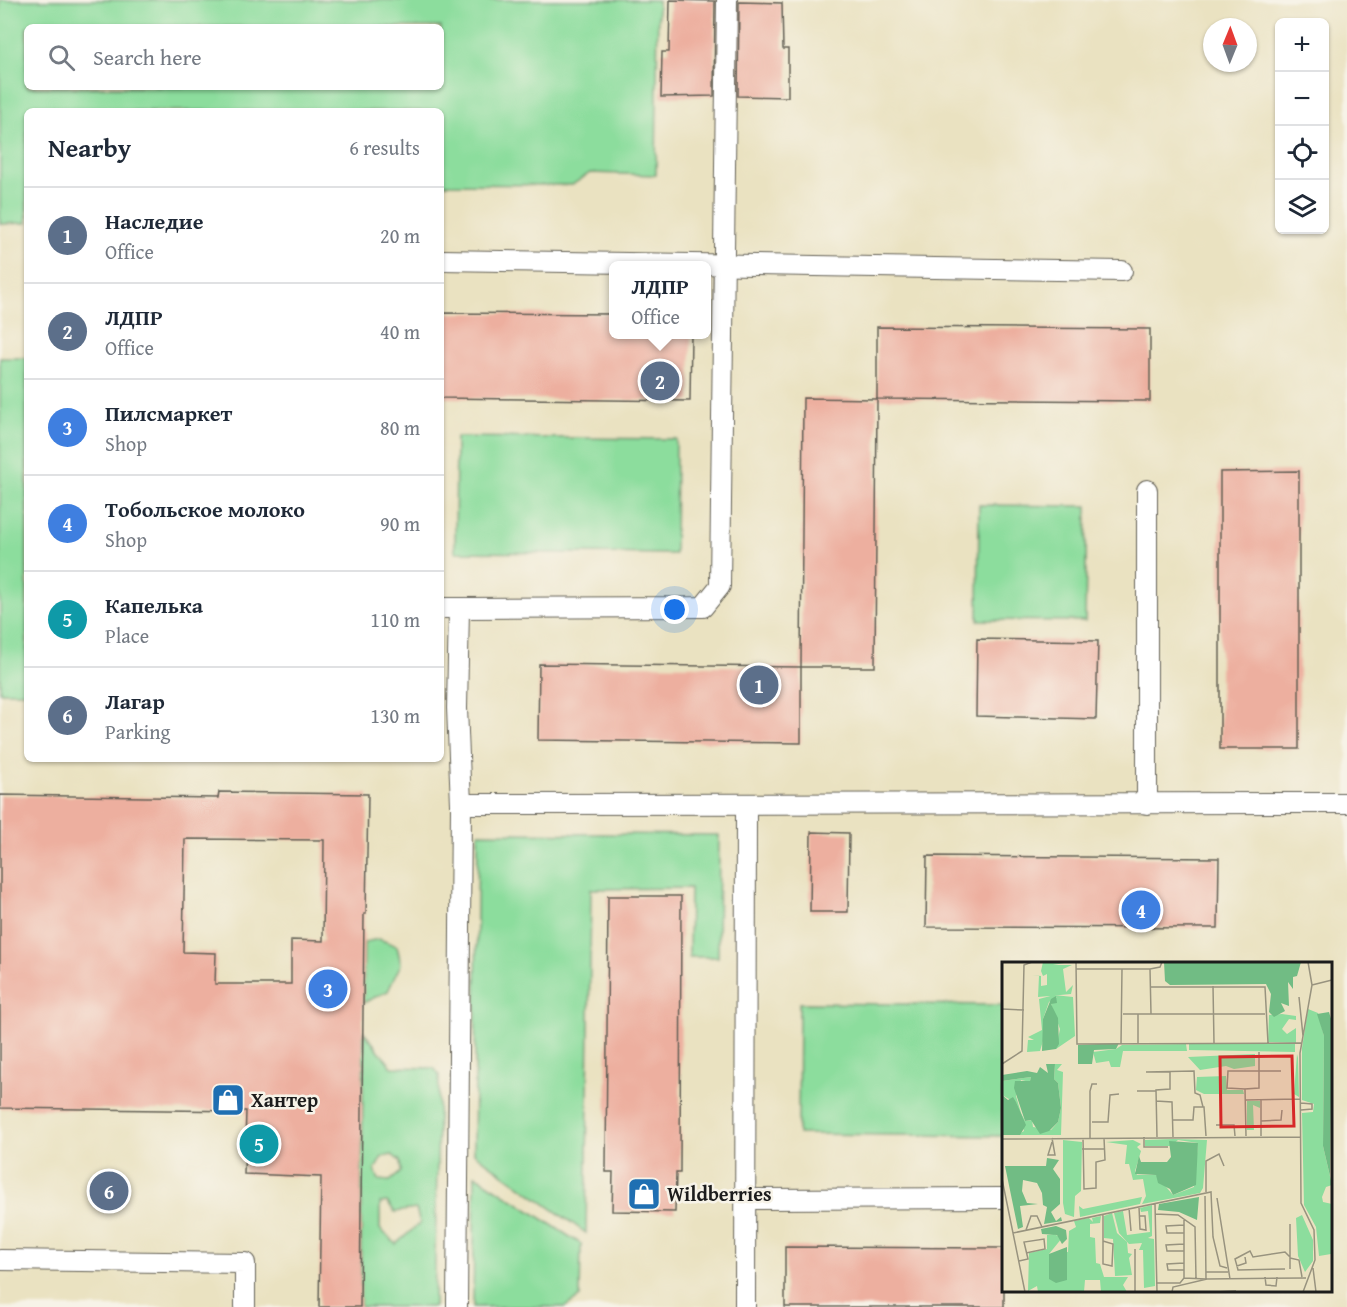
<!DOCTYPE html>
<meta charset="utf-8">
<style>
body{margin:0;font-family:"Gentium Book Plus",serif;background:#f6f6f7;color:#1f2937}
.controls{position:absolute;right:18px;top:18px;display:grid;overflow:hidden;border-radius:9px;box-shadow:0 2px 4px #0004}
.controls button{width:54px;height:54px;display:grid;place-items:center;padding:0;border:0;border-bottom:2px solid #e0e1e3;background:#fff;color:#1f2937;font:30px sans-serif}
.compass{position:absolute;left:1203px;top:18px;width:54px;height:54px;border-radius:50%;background:#fff;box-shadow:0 2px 4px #0004;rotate:1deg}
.you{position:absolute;left:675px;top:610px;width:21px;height:21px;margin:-15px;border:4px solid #fff;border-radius:50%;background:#1a73e8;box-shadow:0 0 0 9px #1a73e833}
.badge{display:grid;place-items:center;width:39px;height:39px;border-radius:50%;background:#7c3aed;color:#fff;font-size:20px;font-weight:700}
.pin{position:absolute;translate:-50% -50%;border:3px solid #fff;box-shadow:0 2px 6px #0006}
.popup{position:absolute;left:609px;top:261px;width:102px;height:78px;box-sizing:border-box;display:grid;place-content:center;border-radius:9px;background:#fff;filter:drop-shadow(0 2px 4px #0005);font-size:20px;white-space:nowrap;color:#747a83}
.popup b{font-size:22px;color:#1f2937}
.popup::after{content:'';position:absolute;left:50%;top:100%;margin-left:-12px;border:12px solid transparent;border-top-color:#fff}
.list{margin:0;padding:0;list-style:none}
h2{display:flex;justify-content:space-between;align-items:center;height:78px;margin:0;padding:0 24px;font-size:26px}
h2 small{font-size:20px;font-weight:400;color:#747a83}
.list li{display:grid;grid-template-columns:39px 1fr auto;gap:18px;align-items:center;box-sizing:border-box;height:96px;padding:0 24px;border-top:2px solid #e0e1e3}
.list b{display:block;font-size:22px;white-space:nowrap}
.list p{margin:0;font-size:20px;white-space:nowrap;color:#747a83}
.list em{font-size:20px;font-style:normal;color:#747a83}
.icon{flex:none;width:33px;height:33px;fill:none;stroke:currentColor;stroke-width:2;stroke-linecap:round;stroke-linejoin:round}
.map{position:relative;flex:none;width:1347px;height:1307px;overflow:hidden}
.search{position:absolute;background:#fff;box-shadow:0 2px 4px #0004;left:24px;top:24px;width:420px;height:66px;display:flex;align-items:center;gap:15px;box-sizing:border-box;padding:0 21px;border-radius:9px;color:#747a83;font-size:22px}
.panel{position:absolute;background:#fff;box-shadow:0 2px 4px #0004;left:24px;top:108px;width:420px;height:654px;border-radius:9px}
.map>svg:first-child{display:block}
</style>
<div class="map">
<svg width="1347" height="1307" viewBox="0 0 1347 1307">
<rect width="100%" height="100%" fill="#f7f3e8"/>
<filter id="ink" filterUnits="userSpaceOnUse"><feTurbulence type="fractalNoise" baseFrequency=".0167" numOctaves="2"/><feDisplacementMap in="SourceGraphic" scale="12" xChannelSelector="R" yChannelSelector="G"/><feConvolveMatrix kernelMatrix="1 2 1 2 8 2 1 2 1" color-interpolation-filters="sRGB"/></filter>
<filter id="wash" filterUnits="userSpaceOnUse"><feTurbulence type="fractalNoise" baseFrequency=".008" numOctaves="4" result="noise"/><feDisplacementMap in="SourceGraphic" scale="24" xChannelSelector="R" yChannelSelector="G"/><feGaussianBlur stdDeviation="1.35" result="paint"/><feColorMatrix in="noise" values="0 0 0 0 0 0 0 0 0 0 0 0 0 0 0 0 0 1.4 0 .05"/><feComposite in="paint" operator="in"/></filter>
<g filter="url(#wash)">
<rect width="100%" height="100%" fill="#eae2c1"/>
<!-- green -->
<g fill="#8cdd9d" stroke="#547c5c" stroke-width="1.5" fill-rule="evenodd">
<path d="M0,0H658L656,175L590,173L572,185L441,184V111H27V223L0,224ZM27,27H441V87H27Z"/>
<rect x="0" y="358" width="27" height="334"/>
<path d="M456,437L676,439L675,554L455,552Z"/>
<path d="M979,505L1087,506L1085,621L978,620Z"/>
<path d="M478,833L719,835L718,957H689L690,888L591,889L586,1233L474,1153Z"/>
<path d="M379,939L397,946L401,964L388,991L363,1003L364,942Z"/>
<path d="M799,1003L1003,1005V1136L798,1134Z"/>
<path d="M364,1032L392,1067L434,1068L439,1075L434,1307H360ZM392,1155L400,1161L401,1172L390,1181L379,1180L375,1170L382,1157ZM387,1202L395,1212L416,1209L420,1223L396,1244L380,1229V1203Z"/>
<path d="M475,1175L581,1244L580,1297L565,1307H473Z"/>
</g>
<g id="blocks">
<!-- building -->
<g fill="#edaf9f" fill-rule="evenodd">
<path d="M670,0L715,1L714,96L661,97L662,52H669Z"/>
<path d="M739,2L782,3L783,49H788V97L738,96Z"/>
<path d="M441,313L614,314V334H691L690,401L441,398Z"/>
<path d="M877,327L1150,329V401L877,399Z"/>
<path d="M803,398L877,399L875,667H801Z"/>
<path d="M1299,471V749H1220V472Z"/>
<path d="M977,639L1098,641L1096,719L976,716Z"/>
<path d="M539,664L801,667V743L538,740Z"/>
<path d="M219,792L368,794L366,914H364L360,1307H319L321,1177L244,1174L246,1111L0,1108V795L218,798ZM185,839L324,840L323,941L291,940V984H215L216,953L183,952Z"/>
<path d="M811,832L849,833L848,912H810Z"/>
<path d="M927,856L1219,858L1218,928L926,927Z"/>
<path d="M608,896H681L680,1173H676L675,1212L612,1211L613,1172H606Z"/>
<path d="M785,1247L1004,1248V1307H785Z"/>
</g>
</g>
</g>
<g filter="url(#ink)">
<use href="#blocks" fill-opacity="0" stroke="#646156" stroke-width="1.5"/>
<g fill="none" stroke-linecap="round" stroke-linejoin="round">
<defs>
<g id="service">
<path d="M441,260L1122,271"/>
<path d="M441,608H459"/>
<path d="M461,804L1347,803"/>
<path d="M1147,804V490"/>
<path d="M746,1199L1004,1198"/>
<path d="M0,1260L245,1263V1307"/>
<path d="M457,1307L461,804L457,708L459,608L703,607L720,586L727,0"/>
<path d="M745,1307L746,804"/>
</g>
</defs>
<!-- service casing -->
<use href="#service" stroke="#646156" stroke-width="22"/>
<!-- service -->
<use href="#service" stroke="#fff" stroke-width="20"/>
</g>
</g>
<!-- icons -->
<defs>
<symbol id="shop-square" viewBox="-11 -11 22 22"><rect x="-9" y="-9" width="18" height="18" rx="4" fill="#1f6fb2" stroke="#f7f3e8"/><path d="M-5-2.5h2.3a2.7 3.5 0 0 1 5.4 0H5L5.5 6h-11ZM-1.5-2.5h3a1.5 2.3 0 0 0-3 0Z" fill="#fff"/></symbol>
</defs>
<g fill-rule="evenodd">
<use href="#shop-square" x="209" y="1081" width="38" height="38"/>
<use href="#shop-square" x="625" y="1175" width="38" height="38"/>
</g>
<g text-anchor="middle" stroke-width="5" stroke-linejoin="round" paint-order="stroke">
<!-- poi labels -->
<g font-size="20" font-weight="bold" fill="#1c1c1c" stroke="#f7f3e8" text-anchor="start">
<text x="251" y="1107">Хантер</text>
<text x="667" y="1201">Wildberries</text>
</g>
</g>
<!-- overview -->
<g transform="translate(1002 962)">
<rect width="330" height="330" fill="#eae2c1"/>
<path d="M41,0H68L51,3H70L61,7L64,30L71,23L69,32L36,35L37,14L30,13L39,14V24L45,23V12L41,14L39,9ZM52,33L71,35L73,74L54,87L58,67L49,42L55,35L47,40L41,57L43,72L38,89L25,90L26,78H32L26,75L40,68L37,37ZM306,47L316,51L322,74L321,184L330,223L324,225L320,235L321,240L330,242V296L329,292L317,294L314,265L302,243L300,151L311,150L312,142L300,138V86ZM280,52L294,54V58L287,57L280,67L285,72L294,66V81L266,80L267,53ZM184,82L185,89H121L118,105H109L107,99L94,101L91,90L114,87L120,83ZM187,82H293V90L187,88ZM253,92V104L232,107L224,104L198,108L186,95ZM295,92L296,96L297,135L292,132ZM53,102H60L55,108L61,110L59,173H15L22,169L14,141L0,133V119L29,115L28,120L19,118L14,134L19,151L23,159L30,158L31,165L49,168L56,160L59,146L56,121L52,117ZM224,114L225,128H241L242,132H202L194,128L195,115ZM245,139H258V146L251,143L252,168H245ZM171,177L205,178L201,226L198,231L140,242L144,234L141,217L131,218L127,202H123L125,183L104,180L131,178L139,182L135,185L139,189L133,209L135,213H154L171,233L192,225L196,181L176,178L169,184H143V178ZM61,178L80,180L79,229L73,234L72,255L63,252L61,241ZM140,235L138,242L78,255L77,244L81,247ZM150,243V274L146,276L152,277L153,324L142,326L141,288H137L140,281L127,282L117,271L112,251L121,249L125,273L148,270L146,249L139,250L138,246ZM110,251L115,271L125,280L126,291L130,292L127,296L130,313L113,314L111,277L102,276V254ZM300,253L311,278V299L303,310L296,294L294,256ZM99,254L98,261L88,262V275L93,276L94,301L98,302L102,315H126L121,323L125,330H99L98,318H83L82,330H36L35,324L26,329L27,291L45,287V273L52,272L60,276L47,292L66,290L67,269L74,265L72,259L87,256L91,260L90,256Z" fill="#8cdd9d"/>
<path d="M162,0H299L295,14L291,15V27L286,20L287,44L279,41L283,49L272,55L267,50L269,32L264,22L168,23L163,19ZM54,34L55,41L49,42L56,56L57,82L54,87L40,89L41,57L49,37ZM327,50L330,60L328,214L321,184L322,74L315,52ZM117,81L114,87L92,88L90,102H76V83ZM44,102H53L52,117L56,121L59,146L56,160L47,169L38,172L29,158L23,159L12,126L13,119H28L29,115L0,119V113L25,109L35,111L38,105L46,111ZM0,133L6,138L11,135L14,140L24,163L18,173H0ZM167,179L196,181L194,223L171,233L168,227L156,221L154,213L133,212L137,194L139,200H165L169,195ZM45,196L57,198L51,207L58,217V242L49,250L54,259L59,255L60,259L42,262L45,245L41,243L40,231L35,221L21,218L20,229L25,241L36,242L18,244L21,265L16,267L3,204H44ZM197,235L195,258L177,250L156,248L157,242ZM54,264L64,268L65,277L60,282L55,273L40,272L39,267ZM65,285V318L54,321L47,317V292Z" fill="#71bc84"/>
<path fill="none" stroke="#98937f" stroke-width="1.5" d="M74,0L75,82L299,81M306,0L310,23M74,7H148L158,5L160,0M148,7L149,52M310,23L330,18M211,24L212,81M149,25H263L266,81M297,35L301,74M0,47L22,48M121,52H263M136,52V82M119,82L120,7M0,102L20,89L22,3L30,0M144,110L192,109L193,131L198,133L201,145M243,127L225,126L226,109H279M135,129H154M259,137V174M244,138L298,137M154,139L170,140L171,175M299,148L310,147V142L299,141M171,158H191L192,145H202L204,174M259,159L279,158L280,148M90,160H106L108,133L117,132M214,163H232L233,174M244,174L243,127L257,126V90M142,175V185H166M155,175L154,128L168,127V109M50,176L53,193H46L50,180M81,176L82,227L94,226V200L103,198L102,176M88,176V129L90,122H95M0,177L299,175M80,187H103M0,217L23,330M204,230V199L217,192L222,204M203,234L204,317M215,236L228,317M153,242L155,330M137,245L138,267L144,268L143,254H138M127,246L129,269M101,252V302L110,304L111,282L101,279M153,252L176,253L193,265L194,316M182,257V316L204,317M288,262V307M182,263L164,264L165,271H182M24,268L29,254H35L40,265M11,271L209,230L211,275L218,304L225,306M182,282L164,283L165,289H182M133,287V330M243,295L244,301L235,304L233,297L248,289L251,295L283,290L288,295M288,296L297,298L300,315M17,299L26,297L22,280L42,277L43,287L24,291M182,301L165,302L166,308H182M235,304L236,308L283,307M311,306L314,330M204,310H226M263,315L264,323L274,324L275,315M154,321H178L182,316M170,330L171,325L205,317L304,316M213,330L234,329M301,330L313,298L312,268L299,241L298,91L310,23"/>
<path fill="#d62828" fill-opacity="0.15" stroke="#d62828" stroke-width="3" d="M290,94L292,164L219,165L218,95Z"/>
<rect width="330" height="330" fill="none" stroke="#1c1c1c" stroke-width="3"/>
</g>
</svg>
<div class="controls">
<button>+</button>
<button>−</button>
<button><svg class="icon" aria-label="locate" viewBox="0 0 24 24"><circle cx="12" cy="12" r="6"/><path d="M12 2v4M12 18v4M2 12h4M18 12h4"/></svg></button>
<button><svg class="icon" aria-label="layers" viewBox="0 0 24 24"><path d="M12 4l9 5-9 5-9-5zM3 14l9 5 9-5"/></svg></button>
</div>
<svg class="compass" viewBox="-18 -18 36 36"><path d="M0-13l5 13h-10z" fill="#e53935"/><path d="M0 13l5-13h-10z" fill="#747a83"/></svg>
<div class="you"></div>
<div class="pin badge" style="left:759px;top:685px;background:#5c6f8a">1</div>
<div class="pin badge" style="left:660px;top:381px;background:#5c6f8a">2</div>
<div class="popup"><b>ЛДПР</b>Office</div>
<div class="pin badge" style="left:328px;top:989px;background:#3f7fe0">3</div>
<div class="pin badge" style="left:1141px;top:910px;background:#3f7fe0">4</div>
<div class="pin badge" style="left:259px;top:1144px;background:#0f9aa8">5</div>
<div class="pin badge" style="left:109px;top:1191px;background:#5c6f8a">6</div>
<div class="search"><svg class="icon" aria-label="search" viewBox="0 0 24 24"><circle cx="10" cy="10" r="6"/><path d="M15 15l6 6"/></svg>Search here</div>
<section class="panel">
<h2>Nearby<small>6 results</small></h2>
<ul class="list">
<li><span class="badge" style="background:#5c6f8a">1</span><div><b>Наследие</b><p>Office</p></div><em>20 m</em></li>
<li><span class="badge" style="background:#5c6f8a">2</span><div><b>ЛДПР</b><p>Office</p></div><em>40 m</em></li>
<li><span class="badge" style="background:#3f7fe0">3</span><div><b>Пилсмаркет</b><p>Shop</p></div><em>80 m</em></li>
<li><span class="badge" style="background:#3f7fe0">4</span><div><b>Тобольское молоко</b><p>Shop</p></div><em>90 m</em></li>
<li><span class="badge" style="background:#0f9aa8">5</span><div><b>Капелька</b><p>Place</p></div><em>110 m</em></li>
<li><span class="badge" style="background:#5c6f8a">6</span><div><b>Лагар</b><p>Parking</p></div><em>130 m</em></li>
</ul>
</section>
</div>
